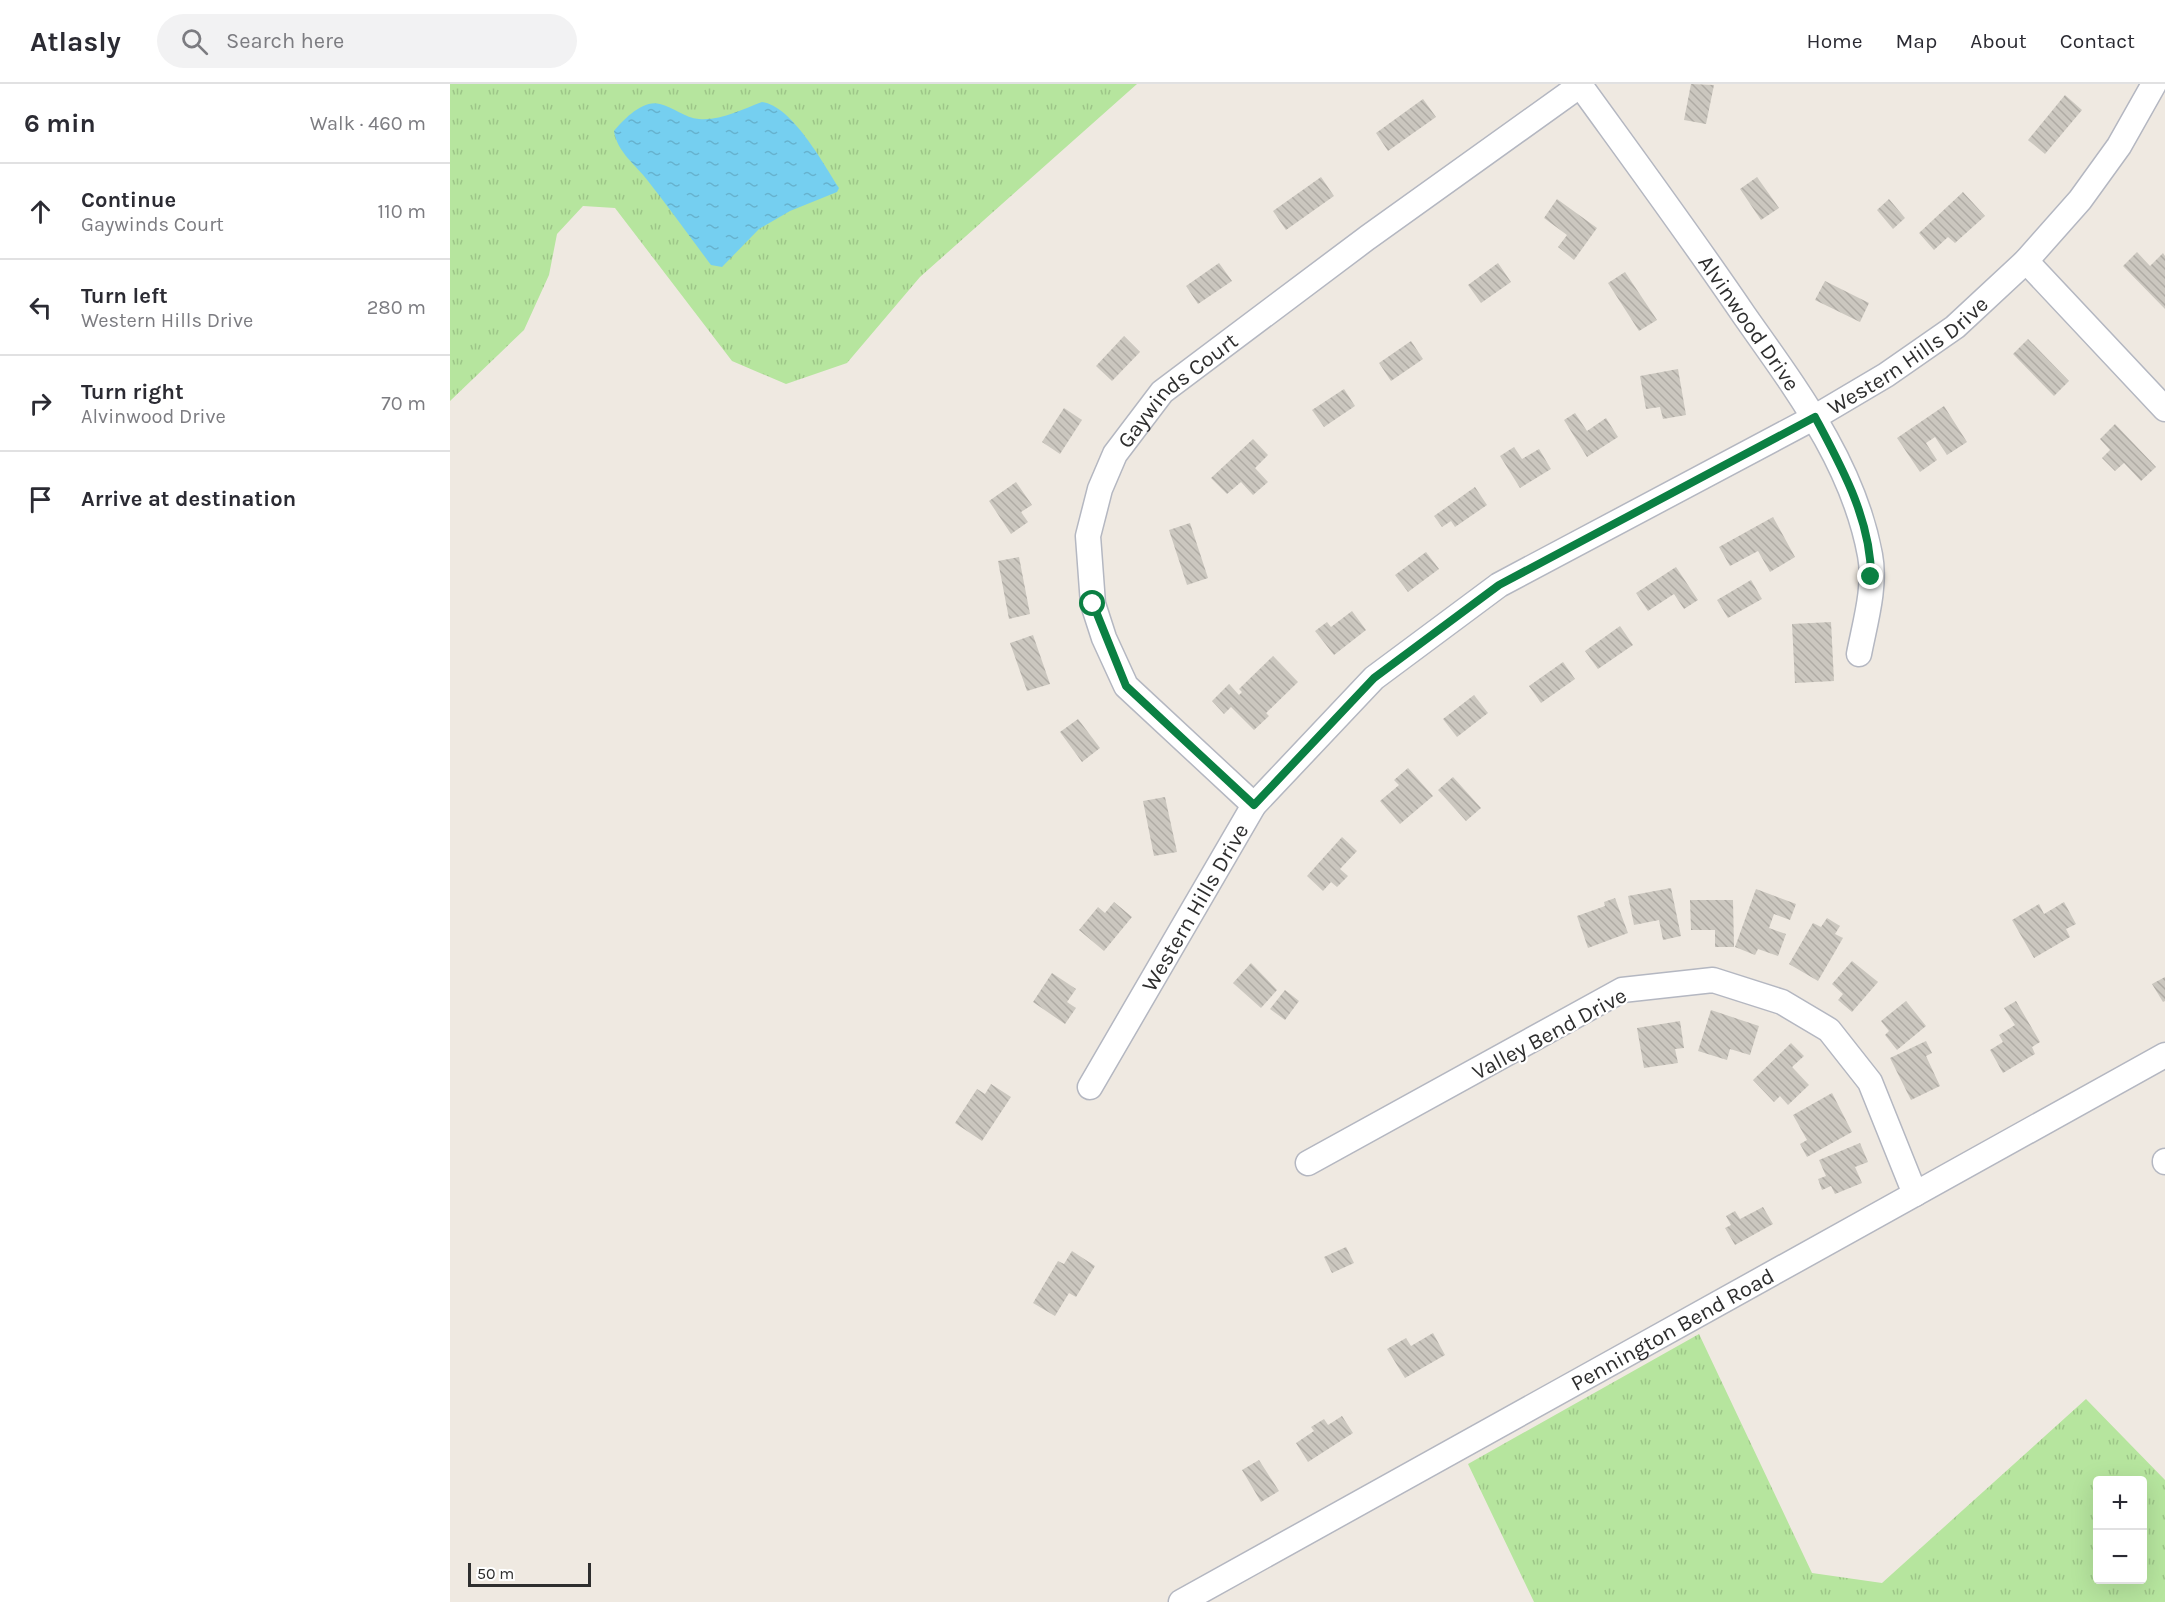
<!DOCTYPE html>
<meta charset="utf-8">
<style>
body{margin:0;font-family:Karla,sans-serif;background:#f2f2f3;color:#2b2b33}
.controls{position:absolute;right:18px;bottom:18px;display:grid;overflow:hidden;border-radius:6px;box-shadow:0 6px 24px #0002}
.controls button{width:54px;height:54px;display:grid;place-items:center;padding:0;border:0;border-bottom:2px solid #e1e1e2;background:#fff;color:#2b2b33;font:30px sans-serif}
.scale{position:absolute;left:18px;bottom:15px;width:123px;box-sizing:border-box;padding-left:6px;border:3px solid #2e2e2e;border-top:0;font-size:16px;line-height:21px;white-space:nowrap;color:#2e2e2e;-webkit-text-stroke:4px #fff;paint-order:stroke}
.stop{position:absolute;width:18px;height:18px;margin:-14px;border:4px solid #0b8043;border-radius:50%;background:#fff}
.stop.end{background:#0b8043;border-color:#fff;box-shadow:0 2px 6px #0008}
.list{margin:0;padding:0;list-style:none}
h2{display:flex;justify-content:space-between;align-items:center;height:78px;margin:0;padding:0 24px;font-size:26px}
h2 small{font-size:20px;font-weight:400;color:#7c7c81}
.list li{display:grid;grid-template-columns:39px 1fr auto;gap:18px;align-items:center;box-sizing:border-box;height:96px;padding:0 24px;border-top:2px solid #e1e1e2}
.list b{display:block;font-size:22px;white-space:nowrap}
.list p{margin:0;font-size:20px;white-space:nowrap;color:#7c7c81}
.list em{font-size:20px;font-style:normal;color:#7c7c81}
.icon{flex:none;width:33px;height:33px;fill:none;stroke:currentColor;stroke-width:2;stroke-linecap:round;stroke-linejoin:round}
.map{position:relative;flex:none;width:1715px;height:1518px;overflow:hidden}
header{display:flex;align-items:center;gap:36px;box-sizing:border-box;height:84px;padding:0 30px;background:#fff;border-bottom:2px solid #e1e1e2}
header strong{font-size:28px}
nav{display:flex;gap:33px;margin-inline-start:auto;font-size:21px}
.search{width:420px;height:54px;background:#f2f2f3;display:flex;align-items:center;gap:15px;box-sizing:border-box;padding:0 21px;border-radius:33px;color:#7c7c81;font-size:22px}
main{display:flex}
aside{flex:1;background:#fff}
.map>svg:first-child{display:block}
</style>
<header>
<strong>Atlasly</strong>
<div class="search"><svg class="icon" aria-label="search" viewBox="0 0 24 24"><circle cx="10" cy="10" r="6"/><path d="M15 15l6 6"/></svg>Search here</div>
<nav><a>Home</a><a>Map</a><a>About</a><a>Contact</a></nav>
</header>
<main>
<aside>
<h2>6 min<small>Walk · 460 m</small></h2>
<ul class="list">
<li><svg class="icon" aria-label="ahead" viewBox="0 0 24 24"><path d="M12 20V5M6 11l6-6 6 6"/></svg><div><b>Continue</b><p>Gaywinds Court</p></div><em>110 m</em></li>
<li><svg class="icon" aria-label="left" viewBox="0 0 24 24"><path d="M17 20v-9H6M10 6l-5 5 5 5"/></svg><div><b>Turn left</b><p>Western Hills Drive</p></div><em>280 m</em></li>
<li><svg class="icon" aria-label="right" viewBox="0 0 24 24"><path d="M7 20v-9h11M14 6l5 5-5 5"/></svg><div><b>Turn right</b><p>Alvinwood Drive</p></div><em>70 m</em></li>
<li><svg class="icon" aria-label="arrive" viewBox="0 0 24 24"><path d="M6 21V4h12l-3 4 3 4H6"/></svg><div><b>Arrive at destination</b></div></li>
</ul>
</aside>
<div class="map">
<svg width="1715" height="1518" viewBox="0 0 1715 1518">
<defs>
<pattern id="grass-tufts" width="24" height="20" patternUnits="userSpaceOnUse" patternTransform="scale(1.5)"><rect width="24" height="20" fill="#b6e59e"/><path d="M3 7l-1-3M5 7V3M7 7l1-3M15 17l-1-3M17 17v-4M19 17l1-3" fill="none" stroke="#9dc588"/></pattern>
<pattern id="water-ripples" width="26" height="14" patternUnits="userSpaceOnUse" patternTransform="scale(1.5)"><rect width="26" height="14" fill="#75cff0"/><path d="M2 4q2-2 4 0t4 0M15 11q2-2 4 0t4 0" fill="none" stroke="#66b2ce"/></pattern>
<pattern id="building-back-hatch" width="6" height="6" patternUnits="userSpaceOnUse" patternTransform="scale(1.5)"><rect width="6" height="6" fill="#cbc7bf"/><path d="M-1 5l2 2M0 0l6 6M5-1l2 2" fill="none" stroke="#afaba4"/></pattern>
</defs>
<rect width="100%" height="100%" fill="#efe9e1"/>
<!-- grass -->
<g fill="url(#grass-tufts)" fill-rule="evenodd">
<path d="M0,0H687L470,193L397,279L336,300L282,277L165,124L133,122L107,150L99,191L74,246L0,317Z"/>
<path d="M1249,1250L1362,1489L1432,1499L1636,1315L1715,1396V1518H1084L1018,1380ZM1692,1396V1496H1648V1396Z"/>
</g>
<!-- water -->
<path fill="url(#water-ripples)" d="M312,18C342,22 373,79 389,104L387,108L340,127L309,145L272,183L261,181C240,153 220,125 198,97C186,81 167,68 164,47C173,36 193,15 210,20C223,23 235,34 249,35C270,37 293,25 312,18Z"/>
<!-- building -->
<g fill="url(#building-back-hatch)">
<path d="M1241,0L1264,1L1256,40L1234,36Z"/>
<path d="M1615,11L1632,26L1595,70L1578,56Z"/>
<path d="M973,15L986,33L938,67L926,49Z"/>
<path d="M871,93L884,112L836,146L823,127Z"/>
<path d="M1307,93L1329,124L1311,136L1290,105Z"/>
<path d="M1513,108L1535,132L1505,159L1498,153L1484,166L1469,149Z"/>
<path d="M1107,115L1147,144L1124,176L1108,163L1117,151L1094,134Z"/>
<path d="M1439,115L1455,134L1443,145L1427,126Z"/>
<path d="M1687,168L1700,182L1713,169L1715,172V225L1673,182Z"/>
<path d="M769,179L782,197L748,220L736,202Z"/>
<path d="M1048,179L1061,198L1031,219L1018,201Z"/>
<path d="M1175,188L1207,236L1189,247L1158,199Z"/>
<path d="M1375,197L1419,219L1410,238L1365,216Z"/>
<path d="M674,252L690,268L662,297L646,282Z"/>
<path d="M1578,255L1619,297L1604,312L1563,270Z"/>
<path d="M961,257L973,275L941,297L929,279Z"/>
<path d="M1228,285L1236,331L1213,335L1210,323L1196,325L1190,292Z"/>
<path d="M894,305L905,322L874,343L862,326Z"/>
<path d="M1494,322L1517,358L1497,371L1485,353L1476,359L1487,376L1470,388L1447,354Z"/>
<path d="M614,324L632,336L610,370L592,358Z"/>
<path d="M1125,329L1137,347L1156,334L1168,353L1137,373L1114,336Z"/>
<path d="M1665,340L1706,383L1691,397L1674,379L1665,387L1652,374L1660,366L1650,355Z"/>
<path d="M803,355L818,371L805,384L818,398L803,411L791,398L777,410L761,394Z"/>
<path d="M1064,363L1072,375L1089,365L1101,385L1070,404L1050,372Z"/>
<path d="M566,398L582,421L571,428L578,438L561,450L539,417Z"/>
<path d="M1025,403L1037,421L1005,443L1001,437L992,443L984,432Z"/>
<path d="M1323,433L1345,473L1320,488L1308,467L1280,482L1269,463Z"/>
<path d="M740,439L758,494L737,501L719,446Z"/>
<path d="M976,468L989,485L958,508L945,491Z"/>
<path d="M569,473L580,530L559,535L548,477Z"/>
<path d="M1226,483L1248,516L1234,525L1224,510L1198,527L1186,509Z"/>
<path d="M1301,496L1312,515L1278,534L1267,516Z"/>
<path d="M902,527L916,546L884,571L865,547L877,538L881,543Z"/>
<path d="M1381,538L1384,597L1345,599L1342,540Z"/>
<path d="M1170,542L1183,561L1148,585L1135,567Z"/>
<path d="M583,551L600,600L577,607L560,559Z"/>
<path d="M823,572L848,598L816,629L819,632L804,646L781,623L774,630L762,617L779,600L789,611L792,608L789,605Z"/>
<path d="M1113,578L1125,595L1091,619L1079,602Z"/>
<path d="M1024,611L1038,629L1007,653L993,635Z"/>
<path d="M628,635L650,664L632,678L610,648Z"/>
<path d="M958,684L983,712L950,740L930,717L949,701L944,696Z"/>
<path d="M1003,693L1031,724L1016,737L988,706Z"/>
<path d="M715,713L727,768L704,772L693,717Z"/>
<path d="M892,753L907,767L890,785L898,792L887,803L881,798L873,807L857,792Z"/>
<path d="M1221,804L1231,852L1213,856L1209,836L1184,841L1178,812Z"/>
<path d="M1306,805L1346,820L1340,836L1324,830L1319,844L1336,850L1328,872L1308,865L1305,871L1285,863Z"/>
<path d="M1165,814L1178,849L1138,864L1127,832L1155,822L1154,818Z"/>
<path d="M1240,816H1283L1284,863H1265V846H1241Z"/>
<path d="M664,818L682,833L654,867L629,846L648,823L655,829Z"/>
<path d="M1614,818L1626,840L1616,845L1620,853L1584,874L1562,836L1589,820L1594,830Z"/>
<path d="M1377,834L1390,842L1385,850L1393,854L1368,897L1339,880L1363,839L1371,843Z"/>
<path d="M1402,877L1428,898L1402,928L1388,916L1393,910L1382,900Z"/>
<path d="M801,879L827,906L811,924L783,899Z"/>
<path d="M602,889L626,905L617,918L626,924L615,940L583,918Z"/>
<path d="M1715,893V917L1713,918L1702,900Z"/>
<path d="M835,906L849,917L835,936L820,925Z"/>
<path d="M1456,917L1476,942L1447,966L1435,951L1439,947L1431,937Z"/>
<path d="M1566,917L1590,958L1582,963L1585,970L1553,989L1540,966L1553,958L1549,951L1565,941L1554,924Z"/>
<path d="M1261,926L1309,942L1300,971L1280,965L1277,976L1248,967Z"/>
<path d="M1230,937L1234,964L1225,965L1228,979L1194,984L1187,944Z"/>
<path d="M1476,957L1482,969L1476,972L1490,1002L1461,1016L1440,974Z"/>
<path d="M1341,959L1354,972L1342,983L1359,1001L1338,1021L1330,1012L1324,1018L1303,996Z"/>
<path d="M541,1000L561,1013L532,1057L505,1039L527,1005L535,1010Z"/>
<path d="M1382,1009L1402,1048L1357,1073L1350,1060L1357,1056L1343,1031Z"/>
<path d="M1410,1059L1418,1078L1405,1083L1412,1099L1385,1110L1381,1102L1372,1106L1368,1095L1376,1092L1369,1076Z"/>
<path d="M1313,1123L1323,1140L1285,1161L1275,1144L1281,1141L1276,1132L1285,1127L1290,1135Z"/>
<path d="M896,1163L904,1179L882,1189L874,1173Z"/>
<path d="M622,1167L645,1182L626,1213L619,1209L605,1232L583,1219L608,1177L614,1180Z"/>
<path d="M983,1249L995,1271L955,1294L937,1265L956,1254L961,1262Z"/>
<path d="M892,1332L903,1349L858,1378L846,1359L864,1347L861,1343L874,1335L878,1341Z"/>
<path d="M809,1376L829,1407L811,1418L792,1386Z"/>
</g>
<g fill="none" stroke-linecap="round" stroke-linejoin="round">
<defs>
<g id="minor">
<path id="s1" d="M1130,1C1185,77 1241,153 1294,231C1346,305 1403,379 1420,471C1426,502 1415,539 1409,570"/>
<path d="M1576,177L1715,325"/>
<path id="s2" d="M804,721L676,602L654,554L643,520L638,452L650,405L665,370L712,308L917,154L1132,0"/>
<path id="s3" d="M640,1003L804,721L924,594L1049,501L1365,333L1436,291L1505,243L1576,177L1630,116L1669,62L1704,0"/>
<path d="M1715,1077V1078"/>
<path d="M858,1079L1172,906L1263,896L1332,918L1379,946L1420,998L1465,1110"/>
<path id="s4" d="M731,1518L1715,971"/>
</g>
</defs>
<!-- minor casing -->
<use href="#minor" stroke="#b4b7c1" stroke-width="27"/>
<!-- minor -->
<use href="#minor" stroke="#fff" stroke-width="24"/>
</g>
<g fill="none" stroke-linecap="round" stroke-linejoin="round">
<!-- route -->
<path stroke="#0b8043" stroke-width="8" d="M643,520L676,602L804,721L924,594L1049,501L1365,333C1391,382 1421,435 1421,493"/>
</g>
<g text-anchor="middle" stroke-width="4.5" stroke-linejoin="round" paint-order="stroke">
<!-- street labels -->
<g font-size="22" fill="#2e2e2e" stroke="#fff">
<text dy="8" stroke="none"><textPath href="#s1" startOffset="292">Alvinwood Drive</textPath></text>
<text dy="8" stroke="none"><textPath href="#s3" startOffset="1126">Western Hills Drive</textPath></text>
<text dy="8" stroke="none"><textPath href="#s2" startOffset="508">Gaywinds Court</textPath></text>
<text dy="8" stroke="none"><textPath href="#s3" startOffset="208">Western Hills Drive</textPath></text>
<text transform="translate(1099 949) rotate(-28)" y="8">Valley Bend Drive</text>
<text dy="8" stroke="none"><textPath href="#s4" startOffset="562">Pennington Bend Road</textPath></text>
</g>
</g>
</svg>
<div class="controls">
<button>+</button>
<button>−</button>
</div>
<div class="scale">50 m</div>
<div class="stop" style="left:643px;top:520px"></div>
<div class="stop end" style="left:1421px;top:493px"></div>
</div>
</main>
